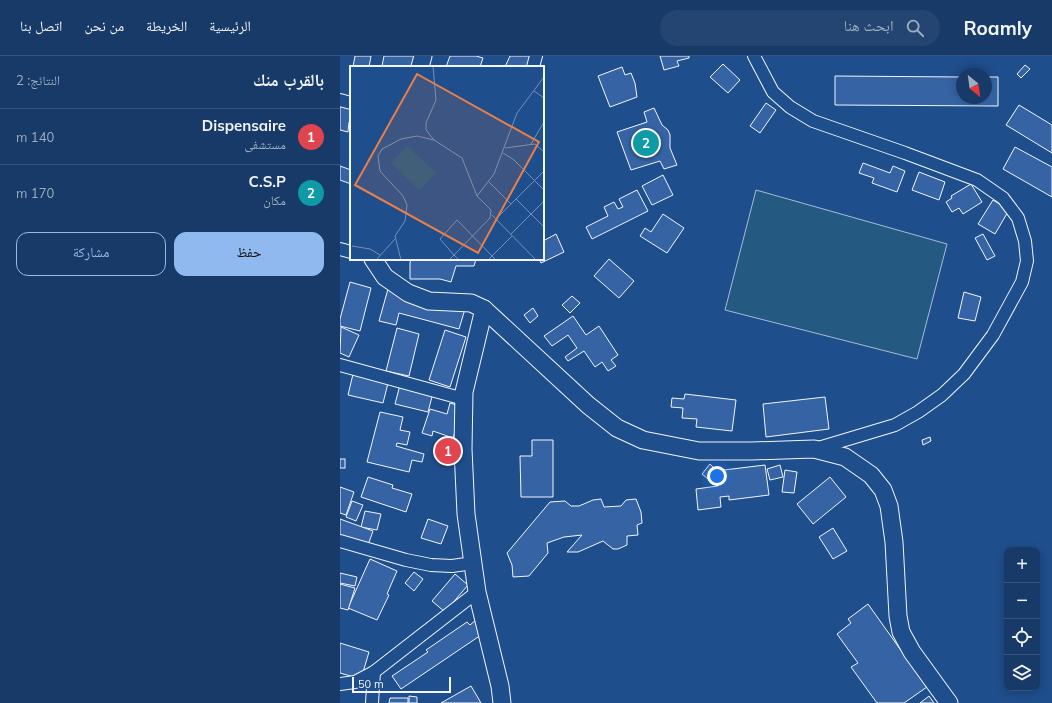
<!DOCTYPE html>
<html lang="ar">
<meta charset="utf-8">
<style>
body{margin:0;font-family:Mulish,"Noto Naskh Arabic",sans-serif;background:#244571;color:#f1f3f6;direction:rtl}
.controls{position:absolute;right:12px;bottom:12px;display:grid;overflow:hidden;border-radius:8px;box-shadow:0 2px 10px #0003}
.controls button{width:36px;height:36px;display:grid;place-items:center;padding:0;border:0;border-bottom:1px solid #36547d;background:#173a69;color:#f1f3f6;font:20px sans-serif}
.compass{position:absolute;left:616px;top:12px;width:36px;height:36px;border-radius:50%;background:#173a69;box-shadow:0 2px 10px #0003;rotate:151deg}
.scale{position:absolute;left:12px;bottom:10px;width:99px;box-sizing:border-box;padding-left:4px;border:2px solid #f2f6ff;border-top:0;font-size:11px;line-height:14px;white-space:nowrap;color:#f2f6ff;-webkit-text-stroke:3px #1f4e8c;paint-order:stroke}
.you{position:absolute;left:377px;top:420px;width:14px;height:14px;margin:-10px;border:3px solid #fff;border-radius:50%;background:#1a73e8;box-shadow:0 0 0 6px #1a73e833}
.badge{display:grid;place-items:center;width:26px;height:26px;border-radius:50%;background:#90b9f0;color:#fff;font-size:13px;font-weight:700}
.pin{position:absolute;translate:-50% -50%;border:2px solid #fff;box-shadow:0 1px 4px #0006}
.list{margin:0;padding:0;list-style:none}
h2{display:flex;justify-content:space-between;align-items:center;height:52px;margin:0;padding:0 16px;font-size:17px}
h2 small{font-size:13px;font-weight:400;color:#9eadc0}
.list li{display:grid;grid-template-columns:26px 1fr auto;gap:12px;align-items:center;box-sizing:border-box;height:56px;padding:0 16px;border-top:1px solid #36547d}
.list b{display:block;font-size:15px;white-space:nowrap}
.list p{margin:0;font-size:13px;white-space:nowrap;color:#9eadc0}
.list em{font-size:13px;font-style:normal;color:#9eadc0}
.actions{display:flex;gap:8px;padding:12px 16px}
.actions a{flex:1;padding:9px 0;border:1px solid #90b9f0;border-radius:12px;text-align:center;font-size:14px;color:#90b9f0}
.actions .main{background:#90b9f0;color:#111}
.icon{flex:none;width:22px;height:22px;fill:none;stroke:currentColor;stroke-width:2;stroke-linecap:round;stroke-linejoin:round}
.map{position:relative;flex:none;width:712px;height:647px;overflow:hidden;direction:ltr}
header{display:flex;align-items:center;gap:24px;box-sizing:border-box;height:56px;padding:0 20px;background:#173a69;border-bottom:1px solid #36547d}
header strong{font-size:19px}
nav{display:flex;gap:22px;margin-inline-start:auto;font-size:14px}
.search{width:280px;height:36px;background:#244571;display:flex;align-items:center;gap:10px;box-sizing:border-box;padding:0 14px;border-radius:22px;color:#9eadc0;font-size:15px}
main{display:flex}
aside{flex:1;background:#173a69}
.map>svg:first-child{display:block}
</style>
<header>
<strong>Roamly</strong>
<div class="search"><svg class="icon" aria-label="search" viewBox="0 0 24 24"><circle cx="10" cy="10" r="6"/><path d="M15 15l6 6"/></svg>ابحث هنا</div>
<nav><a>الرئيسية</a><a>الخريطة</a><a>من نحن</a><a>اتصل بنا</a></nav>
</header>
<main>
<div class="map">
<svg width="712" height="647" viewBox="0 0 712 647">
<rect width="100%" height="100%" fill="#1f4e8c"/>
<!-- green -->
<path fill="#245a82" stroke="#a8bbd7" d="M416,134L607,188L577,303L385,254Z"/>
<!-- building -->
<g fill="#3563a3" stroke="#f2f6ff">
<path d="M15,0H31L29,11H13Z"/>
<path d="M44,0H76L74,11H37L42,10Z"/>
<path d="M110,0H136L143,2L140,11H106Z"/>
<path d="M170,0H196L191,11H165Z"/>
<path d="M320,0H349V2L337,5L339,10L324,14Z"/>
<path d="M383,8L400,24L388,37L370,21Z"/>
<path d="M685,9L690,13L681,22L677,18Z"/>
<path d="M282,11L285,19L291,17L295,27L297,41L270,51L258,20Z"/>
<path d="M495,20L622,21V42H646V21H658V50L495,49Z"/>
<path d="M426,47L436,54L420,77L410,70Z"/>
<path d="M679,49L712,69V97L666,69Z"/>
<path d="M0,50L11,52V66H9L8,76L0,74Z"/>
<path d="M314,52L322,69L328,74L330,79V92L337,109L324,113L320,105L291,114L277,76L307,66L304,56Z"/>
<path d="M675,91L712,111V141L663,113Z"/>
<path d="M523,107L550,117L553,110L565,115L557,136L532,127L534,122L519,117Z"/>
<path d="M0,110L11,114V128L0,124Z"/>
<path d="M579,116L605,126L599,144L572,134Z"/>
<path d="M323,119L333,139L312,149L302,130Z"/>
<path d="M631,128L642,146L623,158L619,152L612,156L606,146L612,142L611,140Z"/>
<path d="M297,134L308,155L252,183L246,171L268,160L264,151L274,146L278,153L283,151L279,143Z"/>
<path d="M653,144L669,154L655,178L638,168Z"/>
<path d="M323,158L344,172L327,197L300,180L305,172L311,176Z"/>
<path d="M216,178L224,196L201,207L199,203H203V185Z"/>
<path d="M643,178L655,200L647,204L635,182Z"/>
<path d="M71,203H136L134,210H116L111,226L100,223H70V207Z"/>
<path d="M269,203L294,225L279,242L254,220Z"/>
<path d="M10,226L31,232L20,275L0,270V263Z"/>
<path d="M48,233L125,253L119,273L59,257L56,269L39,265Z"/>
<path d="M624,236L641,241L635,265L618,262Z"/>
<path d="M232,240L240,247L230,257L222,249Z"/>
<path d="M193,252L198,260L190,267L184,259Z"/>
<path d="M233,260L246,279L259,270L278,299L271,304L276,310L268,315L262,306L255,311L244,295L228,305L225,301L237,292L228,279L212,290L204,280Z"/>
<path d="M1,271L19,279L9,301L0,297Z"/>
<path d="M57,272L79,278L69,320L46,315Z"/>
<path d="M105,274L126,281L110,331L89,324Z"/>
<path d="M13,318L49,323L43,347L8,339Z"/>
<path d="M61,325L94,333L88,356L55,348Z"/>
<path d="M345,338L396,344L392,375L356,371L357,363L342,362L343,352L331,351L332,342L344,343Z"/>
<path d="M485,341L489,373L426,381L423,348Z"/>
<path d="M110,347L123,351L113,382L93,375L92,380L82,377L90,353L107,358Z"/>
<path d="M40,356L63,361L60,374L70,376L67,389L57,387L56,390L84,398L82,406L72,404L69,416L27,406Z"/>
<path d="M590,381L591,385L583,389L582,384Z"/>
<path d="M192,384H213V441H181L180,400H192Z"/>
<rect x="0" y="403" width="5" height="9"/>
<path d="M370,408L375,413L368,423L362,418Z"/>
<path d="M425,409L429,439L389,444V440L380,441L381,451L358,454L356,433L378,430L376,415Z"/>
<path d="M440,409L443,421L430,424L427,413Z"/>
<path d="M445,414L457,416L454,437L442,436Z"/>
<path d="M28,421L53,429L52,432L72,438L66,456L21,441Z"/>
<path d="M490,421L506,441L473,468L457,448Z"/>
<path d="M0,431L14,436L6,459L0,457Z"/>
<path d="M261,443L264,451L281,450L286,444L296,443L301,456L302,467L297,469L298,479L287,480V489L278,493H273L263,485L238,496H227L242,479L224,481L207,487L208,497L189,520L173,521L172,509L167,497L210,446L225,445L231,450H239L253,444Z"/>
<path d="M12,445L23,449L16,465L6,461Z"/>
<path d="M25,455L41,458L37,474L21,471Z"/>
<path d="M0,463L33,475L28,489L0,479Z"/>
<path d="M88,463L108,470L101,488L81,482Z"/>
<path d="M493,472L507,495L493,503L479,481Z"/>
<path d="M30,503L57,515L47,538L49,539L37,564L8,552Z"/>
<path d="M74,516L83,523L74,535L65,527Z"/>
<path d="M0,517L17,521L15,530L0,527Z"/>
<path d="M115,518L128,529L105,556L92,545Z"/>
<path d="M0,528L15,532L8,554L0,552Z"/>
<path d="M528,548L587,631L564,647H537L511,611L518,607L497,578L511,567L508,563Z"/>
<path d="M136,564L144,577L61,633L52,620L88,596L86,594L127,566L130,569Z"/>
<path d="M0,587L29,596L21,623L0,617Z"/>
<path d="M131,630L141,647H101Z"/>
<path d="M69,640L77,641V647H69Z"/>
<path d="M589,640L594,647H580Z"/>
<path d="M50,642H68V647H49Z"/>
</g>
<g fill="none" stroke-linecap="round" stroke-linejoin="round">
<defs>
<g id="street">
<path d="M414,0L433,36L450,51L473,65L565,97L637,124L663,142L678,162L685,185L687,205L682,226L653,279L624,318L602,339L578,356L555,369L475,393"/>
<path d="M193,11L196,0"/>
<path d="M0,44L11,47"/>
<path d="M0,193L11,196"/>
<path d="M0,309L124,343"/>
<path d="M0,485L66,504L91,509L112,510L133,507"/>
<path d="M0,628L15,626L34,616L137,536"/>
<path d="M32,647L34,616"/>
</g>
<g id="secondary">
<path d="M80,11L83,0"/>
<path d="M33,203L45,221L68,237L89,245L131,247L144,253L248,349L277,372L303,384L359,395H412L474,393L505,401L531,419L543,434L549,450L554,486L558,560L561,576L572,596L609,647"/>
<path d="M144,253L124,336L123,393L126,458L137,536L160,630L162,647"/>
</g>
</defs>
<!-- street casing -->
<use href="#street" stroke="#f2f6ff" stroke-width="14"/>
<!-- secondary casing -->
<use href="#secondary" stroke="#f2f6ff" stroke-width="19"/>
<!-- street -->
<use href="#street" stroke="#1f4e8c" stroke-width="12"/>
<!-- secondary -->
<use href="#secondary" stroke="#1f4e8c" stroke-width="17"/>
</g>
<!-- overview -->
<g transform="translate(10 10)">
<rect width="194" height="194" fill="#1f4e8c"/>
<path d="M57,80L86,107L69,124L41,97Z" fill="#245a82"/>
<path fill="none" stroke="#7391ba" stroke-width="1" d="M83,0L86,34L76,57V64L84,74L112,92L127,130L141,144L140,152L104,189L109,194M184,25L194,32M181,78L194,56M155,82L185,78L194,86M153,87L164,94L194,124M139,116L161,138M127,130L144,108L167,47L194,11M166,133L194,161M142,149L186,194M146,153L194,105M161,168L194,135M0,170V191M2,180L20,183L30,189M26,194L45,173M51,194L45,170L55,155L57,139L53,130L30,105L28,90L32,83L51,73L67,70L84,74M99,194L104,189L90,173L107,154L146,194M138,194L162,170"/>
<path fill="#ea8049" fill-opacity="0.15" stroke="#ea8049" stroke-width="2" d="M67,8L189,76L128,187L5,119Z"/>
<rect width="194" height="194" fill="none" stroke="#f2f6ff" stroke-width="2"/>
</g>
</svg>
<div class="controls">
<button>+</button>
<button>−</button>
<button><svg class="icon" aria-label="locate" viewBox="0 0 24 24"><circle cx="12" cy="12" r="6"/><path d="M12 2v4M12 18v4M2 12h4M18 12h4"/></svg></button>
<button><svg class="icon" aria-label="layers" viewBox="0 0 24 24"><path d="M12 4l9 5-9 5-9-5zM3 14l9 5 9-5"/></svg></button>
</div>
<svg class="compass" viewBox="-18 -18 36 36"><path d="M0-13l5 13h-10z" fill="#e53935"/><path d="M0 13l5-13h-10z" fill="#9eadc0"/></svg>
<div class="scale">50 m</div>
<div class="you"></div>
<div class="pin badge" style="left:108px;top:395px;background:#e0444e">1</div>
<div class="pin badge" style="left:306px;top:87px;background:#0f9aa8">2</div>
</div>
<aside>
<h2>بالقرب منك<small>النتائج: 2</small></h2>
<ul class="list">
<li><span class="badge" style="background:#e0444e">1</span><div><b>Dispensaire</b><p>مستشفى</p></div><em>140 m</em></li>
<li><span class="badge" style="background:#0f9aa8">2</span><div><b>C.S.P</b><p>مكان</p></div><em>170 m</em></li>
</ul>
<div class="actions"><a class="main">حفظ</a><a>مشاركة</a></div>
</aside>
</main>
